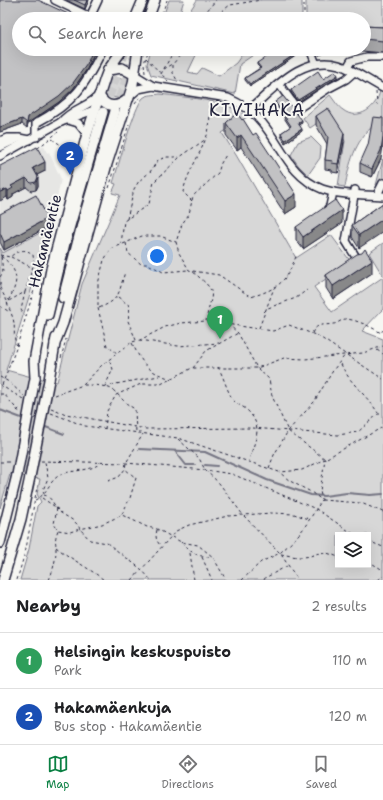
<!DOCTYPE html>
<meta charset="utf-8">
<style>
body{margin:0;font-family:"Shantell Sans",sans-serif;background:#f2f2f2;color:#202124}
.controls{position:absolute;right:12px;bottom:12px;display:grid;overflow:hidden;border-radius:0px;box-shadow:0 4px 16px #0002}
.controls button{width:36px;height:36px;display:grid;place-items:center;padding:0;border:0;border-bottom:1px solid #e0e0e0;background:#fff;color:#202124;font:20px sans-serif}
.you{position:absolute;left:157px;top:256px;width:14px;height:14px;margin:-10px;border:3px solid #fff;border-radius:50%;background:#1a73e8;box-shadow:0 0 0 6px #1a73e833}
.badge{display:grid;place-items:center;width:26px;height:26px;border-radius:50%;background:#0b8043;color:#fff;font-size:13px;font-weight:700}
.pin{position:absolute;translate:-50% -33px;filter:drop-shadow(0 1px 2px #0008)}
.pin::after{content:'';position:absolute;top:21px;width:14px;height:12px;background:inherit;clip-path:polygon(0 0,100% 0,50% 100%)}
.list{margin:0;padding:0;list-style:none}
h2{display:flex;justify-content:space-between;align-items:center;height:52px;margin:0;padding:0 16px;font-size:17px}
h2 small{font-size:13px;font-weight:400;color:#757577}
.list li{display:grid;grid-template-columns:26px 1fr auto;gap:12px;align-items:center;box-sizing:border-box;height:56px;padding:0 16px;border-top:1px solid #e0e0e0}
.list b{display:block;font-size:15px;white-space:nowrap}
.list p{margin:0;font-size:13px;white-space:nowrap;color:#757577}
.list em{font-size:13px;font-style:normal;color:#757577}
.icon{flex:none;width:22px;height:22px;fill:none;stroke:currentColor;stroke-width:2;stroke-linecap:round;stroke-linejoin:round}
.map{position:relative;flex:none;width:383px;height:580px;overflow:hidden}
.search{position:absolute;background:#fff;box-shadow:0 4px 16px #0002;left:12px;right:12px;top:12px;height:44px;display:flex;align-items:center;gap:10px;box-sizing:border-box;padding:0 14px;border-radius:22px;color:#757577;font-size:15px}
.sheet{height:164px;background:#fff}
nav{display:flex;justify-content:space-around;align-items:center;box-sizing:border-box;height:56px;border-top:1px solid #e0e0e0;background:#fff;font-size:11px;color:#757577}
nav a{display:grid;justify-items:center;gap:2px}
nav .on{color:#0b8043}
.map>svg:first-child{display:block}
</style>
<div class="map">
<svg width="383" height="580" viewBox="0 0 383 580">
<rect width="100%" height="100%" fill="#f6f6f2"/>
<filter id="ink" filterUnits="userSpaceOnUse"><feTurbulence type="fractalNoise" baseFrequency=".025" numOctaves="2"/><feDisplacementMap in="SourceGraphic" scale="8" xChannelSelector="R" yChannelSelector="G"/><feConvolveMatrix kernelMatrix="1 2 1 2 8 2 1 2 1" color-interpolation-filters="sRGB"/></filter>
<g filter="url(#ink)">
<!-- built -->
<path fill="#e6e6e4" d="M44,146L47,153L49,152L61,179L51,227L3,254L0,248V169Z"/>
<!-- green -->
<g fill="#d7d7d7" stroke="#7c7c89" fill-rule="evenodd">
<path d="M169,0H184L178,19H162Z"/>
<path d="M197,0H302V19H182L186,17Z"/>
<path d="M306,0H383V28L364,26V19H306Z"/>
<path d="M151,49H199L188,72L197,74L202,68L219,76L236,63L246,49H262L240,64L235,94L151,75L147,64Z"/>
<circle cx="117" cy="88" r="10"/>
<path d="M380,90L383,91V127L373,126C355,141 349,164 345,187L338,186L345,141L329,115L310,128L303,118L330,95C334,100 338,107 343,110C358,122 378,107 380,90Z"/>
<path d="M160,94C187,98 226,99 247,117L222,133L236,155L296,258L331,235L351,262L314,287L332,312L383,277V309L362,331L383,339V580H20L29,549L37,506L41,502L37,494L40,479L10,474L0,508V248L3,253L51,227L6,370L28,376L57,382L82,284L120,195L112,193L116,184L113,183C118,167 134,107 143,98C148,94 155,95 160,94ZM338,535H368V565H338Z"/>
<path d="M311,137L321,147L320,158L308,175L298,165L291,155L298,142Z"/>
<path d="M383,159V180L380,186L376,185Z"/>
<path d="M383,243V276L369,253Z"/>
</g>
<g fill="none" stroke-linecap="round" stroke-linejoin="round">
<!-- stream -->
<g stroke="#757583" stroke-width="2">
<path d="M0,410L24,419"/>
<path d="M43,426L64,434"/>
<path d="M139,449L205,452L267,480L311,495L324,496L347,493L370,495L383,494"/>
<path d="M175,451L186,465H195"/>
<path d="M205,465L217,466"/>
</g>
<!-- major-tunnel -->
<g stroke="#cccccd" stroke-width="9" stroke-dasharray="9 4.5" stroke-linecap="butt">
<path d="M104,110L126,49"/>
<path d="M115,111L136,52"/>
</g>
<defs>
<g id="minor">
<path d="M55,0L90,17L98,0"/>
<path d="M310,49L316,64"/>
<path d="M347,68L351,61L367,57H383"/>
<path d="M135,75L153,86"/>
<path d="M279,84L297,109L327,89L346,79L354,72"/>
<path d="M130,96L138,89L153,86L228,98C239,103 250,109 258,118C281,142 288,176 322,189C341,196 364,194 383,196"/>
<path d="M249,110C274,89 302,54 339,65C355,70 369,81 383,88"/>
<path d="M68,120L78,123L87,134"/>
<path d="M61,122C74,107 89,107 99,95"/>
<path d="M36,137V123C74,103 85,86 103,49"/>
<path d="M0,141L7,138H17"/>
<path d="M0,147L19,138L29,140"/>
<path d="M0,156L61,122L94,110"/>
<path d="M355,190L346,241L359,262"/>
<path d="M377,195L383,183"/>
<path d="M327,210L330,206L333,192"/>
</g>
<g id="major">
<path d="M135,19L143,0"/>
<path d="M148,19L155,0"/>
<path d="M108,70L122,68L135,75"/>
<path d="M99,95C106,109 118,108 129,98"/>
<path d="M63,298L85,213L115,111"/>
<path d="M48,315L65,243L103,112"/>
<path d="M55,343L63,323L107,164L133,84L138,49"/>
<path d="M35,378L34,361L51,269L87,134L105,78L108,70L123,49"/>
<path d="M49,380L56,338"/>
<path d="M0,543L17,475"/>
<path d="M3,580L21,519L30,477"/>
</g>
</defs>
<!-- minor casing -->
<use href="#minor" stroke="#22223b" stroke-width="10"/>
<!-- major casing -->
<use href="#major" stroke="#22223b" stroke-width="12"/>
<!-- path -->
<g stroke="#22223b" stroke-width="1" stroke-dasharray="3 3" stroke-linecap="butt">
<path d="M160,19L167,0"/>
<path d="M200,19L216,0"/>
<path d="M212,19L230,5L261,0"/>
<path d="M304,19V0"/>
<path d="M146,58L168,81"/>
<path d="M173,65V73L178,82"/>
<path d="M164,69L173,64L185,49"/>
<path d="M145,73L144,63L149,49"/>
<path d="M161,74L175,49"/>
<path d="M376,92L377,105"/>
<path d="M135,104L140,97"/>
<path d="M52,139L61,145L70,167"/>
<path d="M38,148L58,132"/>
<path d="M109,188L129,124"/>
<path d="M192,201L183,192C187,173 199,157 206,138C212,124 208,115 211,102"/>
<path d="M127,219L134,189L139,181L150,172L158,160L167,157H179"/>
<path d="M126,243L128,253L141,264H148L163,272L188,270"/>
<path d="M121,244L124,221L149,204L154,182L180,157L206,139"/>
<path d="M0,255L10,257C17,251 26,247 33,255L34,263L25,292L7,302C9,309 13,316 14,323C15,332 13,338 17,346"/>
<path d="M1,256C20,271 19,282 8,301"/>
<path d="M11,257L33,268"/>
<path d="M193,271L219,275L251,297C280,288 286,282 297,254"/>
<path d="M0,277L3,272L1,255"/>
<path d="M0,282V288L7,301"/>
<path d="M25,292L21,310L26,317"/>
<path d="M118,297L130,306L128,321L136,340"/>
<path d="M0,306L8,311"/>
<path d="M99,308C121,299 118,294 125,272"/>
<path d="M264,312L268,308L296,298L307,290"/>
<path d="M206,321C212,289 219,294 192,271L189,270L179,253L176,242L182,224L189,214L193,196L218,173L221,163L226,155"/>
<path d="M228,324L238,333L257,368L269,379L272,396L288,431L325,459L383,427"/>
<path d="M259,328L274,288"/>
<path d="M312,333C318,322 323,326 333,324C337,324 341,320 345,319C355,319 372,327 381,333L383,330"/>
<path d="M140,340L178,346L219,343"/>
<path d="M132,343C143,365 148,372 172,379"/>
<path d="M377,350L383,354"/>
<path d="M117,353L107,346L98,308V284L104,260L111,249L142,236H160L176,242"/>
<path d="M61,358L66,339"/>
<path d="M341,364C349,383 367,395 378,413"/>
<path d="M218,367C224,377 227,392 234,401C237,405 243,406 247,410C265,428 254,440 249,461"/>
<path d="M193,368L206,351L238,333"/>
<path d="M0,377L9,382L24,396"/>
<path d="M0,385L23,399"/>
<path d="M2,385L17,346L46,251"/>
<path d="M84,385C93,385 105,385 113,390C120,396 125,404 135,409L136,433"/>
<path d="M105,386L159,376"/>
<path d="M105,386L113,369L109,360"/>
<path d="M0,394H4L20,413"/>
<path d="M55,395L83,385L102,365L132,342L140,340L165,327L181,323L206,321L273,331L289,325L318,336L383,379"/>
<path d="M51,408L66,414L146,429L253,428L338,435L358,432L378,414H383"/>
<path d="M17,411L20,408"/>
<path d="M51,413L85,426L178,438L279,472L290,481L311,492L322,500L361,503L383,512"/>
<path d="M105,429L107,411L116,395L141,384H161L192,368H257L284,358L305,359L363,353L383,346"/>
<path d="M178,439L199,458L205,470L219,483L243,515L280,553L298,580"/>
<path d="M41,461L126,463L205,470L232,474L316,509L355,535"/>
<path d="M0,462H12"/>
<path d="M269,468L274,455L288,431L314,402L334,369L346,354"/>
<path d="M108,481L119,477L125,469L126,463L143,434"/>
<path d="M44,494L43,490L48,478L45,462"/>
<path d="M44,495C54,498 53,507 61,513C68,518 76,520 80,529L102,524L122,515L147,527L157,529L181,542L198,545L213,557L226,580"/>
<path d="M42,498L57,508L54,524L58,530L70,532L80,529L90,540L107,543L141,569L151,580"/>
<path d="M35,500C48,495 48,480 62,474C71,470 96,471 100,462"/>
<path d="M122,514L130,498L136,478L125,469"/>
<path d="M157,530C155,537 156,541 161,546"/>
<path d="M368,541L383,547"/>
<path d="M181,542C191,553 198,557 212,557"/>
<path d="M56,547C72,560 89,568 104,580"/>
<path d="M190,553L194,580"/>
<path d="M281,554C287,555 294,557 301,557C320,557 315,547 338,557"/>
<path d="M202,557L212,580"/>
<path d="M368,561L383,570"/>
<path d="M17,580L26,549L37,487"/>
<path d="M49,580C53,570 56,560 56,549C56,540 54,541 58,530"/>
<path d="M132,580L176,531L189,525L228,516L272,513L294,514L309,519"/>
<path d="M242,580L261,562L280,553L293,541L304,528L322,500L320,491L325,459L302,470L280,472"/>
<path d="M264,580L265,578L289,565"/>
<path d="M378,580L383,576"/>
</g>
<!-- minor -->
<use href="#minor" stroke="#f6f6f2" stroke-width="7"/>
<!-- major -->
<use href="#major" stroke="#f6f6f2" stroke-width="9"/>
<defs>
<g id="major-bridge">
<path d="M17,475L35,378"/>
<path d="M30,477L49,380"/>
</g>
</defs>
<!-- major-bridge casing -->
<use href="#major-bridge" stroke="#22223b" stroke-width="12" stroke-linecap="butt"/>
<!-- major-bridge -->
<use href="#major-bridge" stroke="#f6f6f2" stroke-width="9"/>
</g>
<!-- wall -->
<g fill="#a7a7a9" stroke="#22223b">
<path d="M0,0L19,49H96L87,69L73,89L59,102L28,123L27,128L22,124L0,132Z"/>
<path d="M66,0H89L85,9Z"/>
<path d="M364,26L383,27V53L351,50H334L319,55L317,49H364Z"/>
<path d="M297,55L250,86L245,80V78L260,68L257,65V63Z"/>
<path d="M338,77L298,102L291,92V90L323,79Z"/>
<path d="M275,102L302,123L299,124L302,131L285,143L281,136V133L290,127L275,104Z"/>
<path d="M237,113L296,207L285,214L241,147L237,150L226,135V123Z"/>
<path d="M316,116L344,142L338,173L332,172V170L325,169V160L327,144L316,125Z"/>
<path d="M381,159L372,177L360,172V163Z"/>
<path d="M0,166L45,171L37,175L38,186L36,190L31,191L26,187L13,194V197L8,200L7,197Z"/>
<path d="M383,203L359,248L352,237V225Z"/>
<path d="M0,214L48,227L4,250L0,242Z"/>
<path d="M342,223L303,249L296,240V227Z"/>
<path d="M372,273L333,299L326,288V275Z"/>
</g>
<!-- shaded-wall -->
<g fill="#888889" stroke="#22223b">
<path d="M87,0H89L85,9V5Z"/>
<path d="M93,49H96L87,69L73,89L59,102L28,123L27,128V123L28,117Z"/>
<path d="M319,49H334V50L319,55Z"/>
<path d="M297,53V55L250,86V84Z"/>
<path d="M338,75V77L298,102V100Z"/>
<path d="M22,119V124L0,132V127Z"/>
<path d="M302,120V123L298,125V123Z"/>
<path d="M302,129V131L285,143V140Z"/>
<path d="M344,133V142L338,173V164Z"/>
<path d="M241,135V147L237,150V138Z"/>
<path d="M383,137V146L381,159L372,177V169Z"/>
<path d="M45,162V171L33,177V168Z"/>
<path d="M38,177V186L36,190V182Z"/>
<path d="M26,178V187L13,194V197L8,200V191L11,186Z"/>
<path d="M7,189V197L0,201V192Z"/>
<path d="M296,194V207L285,214V201Z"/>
<path d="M342,210V223L303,249V237Z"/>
<path d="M48,218V227L4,250V242Z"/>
<path d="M383,219V232L359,248V235Z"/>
<path d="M372,260V273L333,299V286Z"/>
</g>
<!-- building -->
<g fill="#c2c2c4" stroke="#22223b">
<path d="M0,0H38L79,19H19V49H93L87,64L73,83L59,96L28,117L27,123L22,119L0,127Z"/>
<path d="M74,0H87L85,5Z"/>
<path d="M364,26L383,27V41L364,39Z"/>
<path d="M278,49H294L297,53L250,84L245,78L261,68L257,63Z"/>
<path d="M318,71L323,79L335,71L338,75L298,100L291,90Z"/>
<path d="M283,96L302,120L298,123L302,129L285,140L281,133L291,126L275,102Z"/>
<path d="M328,108L344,133L338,164L332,163L333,161L325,160L328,137L316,116Z"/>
<path d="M237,113L242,120L243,119L253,135L256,133L296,194L285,201L241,135L237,138L226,123Z"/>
<path d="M373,117L383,118V137L381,150L372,169L360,163L368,145Z"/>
<path d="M37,147L45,162L33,168L38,177L36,182L31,183L26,178L11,186L13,188L8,191L7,189L0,192V166Z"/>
<path d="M36,195L48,218L4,242L0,233V214Z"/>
<path d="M335,200L342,210L303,237L296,227Z"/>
<path d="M383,203V219L359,235L352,225Z"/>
<path d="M365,249L372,260L333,286L326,275L357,254L362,253Z"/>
</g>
</g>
<g text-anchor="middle" stroke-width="4" stroke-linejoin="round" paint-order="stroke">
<!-- street labels -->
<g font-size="15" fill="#22223b" stroke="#f6f6f2">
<text transform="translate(45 241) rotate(-76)" y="5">Hakamäentie</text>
</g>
<!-- quarter labels -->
<g font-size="17" letter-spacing="1" fill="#22223b" stroke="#f6f6f2">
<text x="257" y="116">KIVIHAKA</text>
</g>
</g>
</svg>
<div class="controls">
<button><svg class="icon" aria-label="layers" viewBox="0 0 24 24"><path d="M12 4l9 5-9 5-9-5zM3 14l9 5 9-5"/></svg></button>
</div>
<div class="you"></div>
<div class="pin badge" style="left:220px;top:339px;background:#2e9e5b">1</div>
<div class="pin badge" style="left:70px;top:175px;background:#1a4fb4">2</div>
<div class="search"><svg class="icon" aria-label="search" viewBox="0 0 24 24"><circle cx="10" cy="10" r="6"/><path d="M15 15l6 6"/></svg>Search here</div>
</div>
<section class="sheet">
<h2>Nearby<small>2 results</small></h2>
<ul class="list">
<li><span class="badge" style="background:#2e9e5b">1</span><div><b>Helsingin keskuspuisto</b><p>Park</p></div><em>110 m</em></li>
<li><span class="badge" style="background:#1a4fb4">2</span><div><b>Hakamäenkuja</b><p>Bus stop · Hakamäentie</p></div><em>120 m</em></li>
</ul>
</section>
<nav>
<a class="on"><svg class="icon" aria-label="map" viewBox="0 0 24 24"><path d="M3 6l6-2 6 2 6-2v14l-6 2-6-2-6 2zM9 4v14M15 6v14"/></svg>Map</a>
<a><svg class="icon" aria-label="directions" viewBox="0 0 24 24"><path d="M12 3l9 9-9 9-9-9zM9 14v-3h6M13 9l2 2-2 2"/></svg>Directions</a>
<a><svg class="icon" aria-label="saved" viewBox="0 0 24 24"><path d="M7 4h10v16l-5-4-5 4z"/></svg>Saved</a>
</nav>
